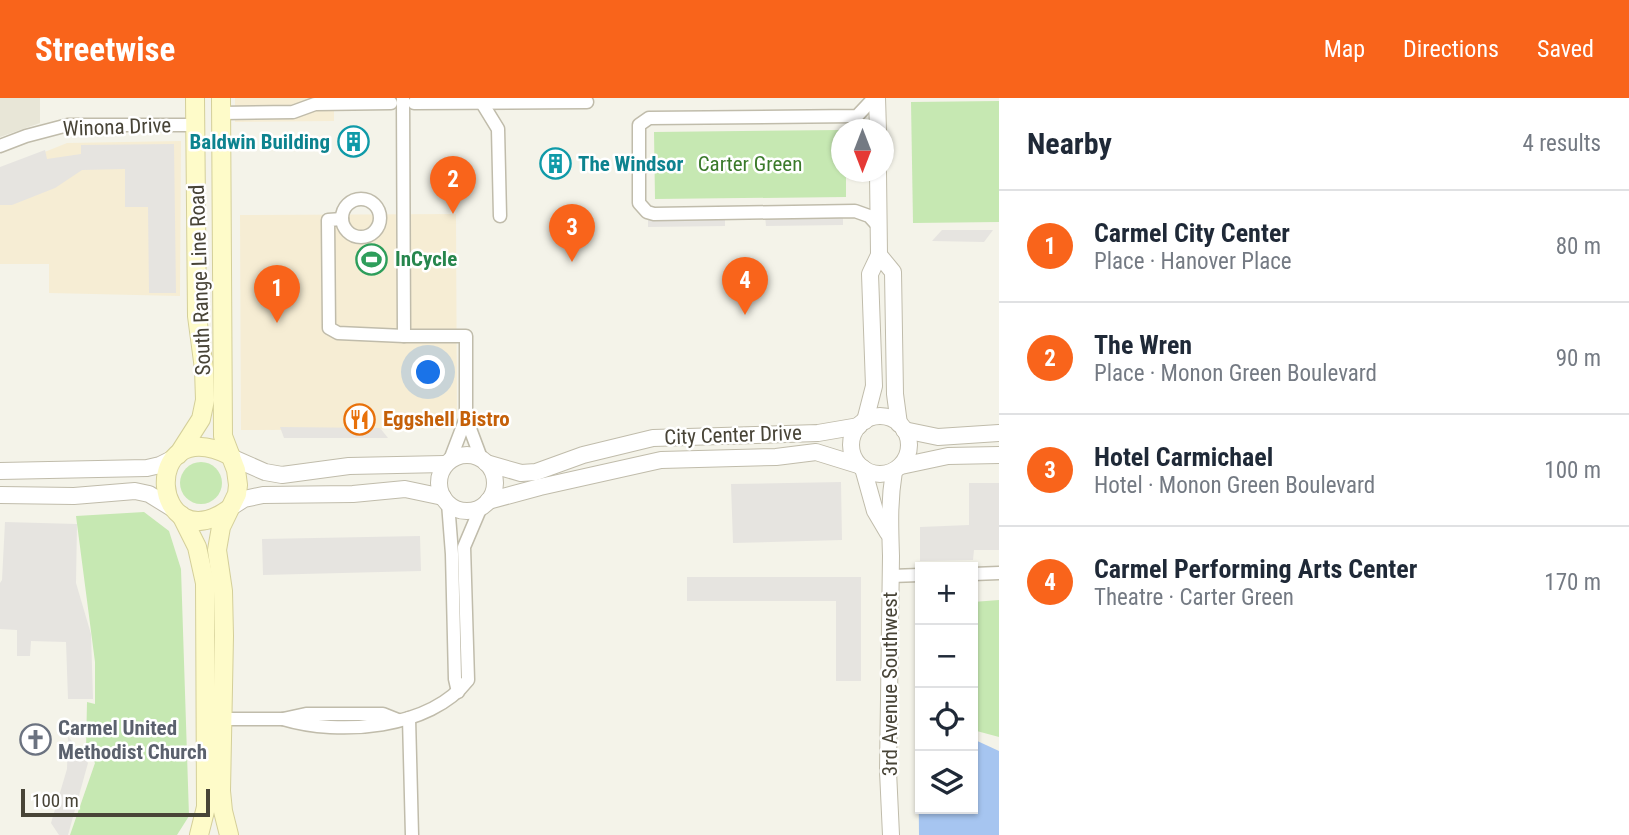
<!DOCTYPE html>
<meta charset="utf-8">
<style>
body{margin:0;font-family:"Roboto Condensed",sans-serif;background:#f2f2f3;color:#1f2937}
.controls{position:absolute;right:21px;bottom:21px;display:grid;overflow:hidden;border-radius:0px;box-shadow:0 2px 5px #0004}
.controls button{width:63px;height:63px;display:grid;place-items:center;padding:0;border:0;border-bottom:2px solid #e0e1e3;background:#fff;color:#1f2937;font:35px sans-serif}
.compass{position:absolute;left:831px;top:21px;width:63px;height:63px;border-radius:50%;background:#fff;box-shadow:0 2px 5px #0004;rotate:180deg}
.scale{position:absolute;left:21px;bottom:18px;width:189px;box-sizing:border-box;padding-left:7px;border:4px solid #484437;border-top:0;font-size:19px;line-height:24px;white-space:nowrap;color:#484437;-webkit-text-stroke:5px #fff;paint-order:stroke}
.you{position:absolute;left:429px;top:275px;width:24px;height:24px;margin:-18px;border:5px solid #fff;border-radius:50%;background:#1a73e8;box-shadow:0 0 0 10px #1a73e833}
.badge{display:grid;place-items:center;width:46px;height:46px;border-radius:50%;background:#f9641b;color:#fff;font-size:23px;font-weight:700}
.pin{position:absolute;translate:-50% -58px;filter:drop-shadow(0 2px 4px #0008)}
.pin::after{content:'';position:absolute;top:37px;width:24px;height:21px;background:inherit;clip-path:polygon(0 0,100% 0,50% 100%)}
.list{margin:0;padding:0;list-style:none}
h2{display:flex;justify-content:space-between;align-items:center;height:91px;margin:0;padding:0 28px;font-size:30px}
h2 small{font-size:23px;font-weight:400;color:#747a83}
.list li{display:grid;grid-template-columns:46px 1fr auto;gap:21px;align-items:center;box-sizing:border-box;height:112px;padding:0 28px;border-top:2px solid #e0e1e3}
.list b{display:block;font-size:26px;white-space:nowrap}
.list p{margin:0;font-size:23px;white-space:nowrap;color:#747a83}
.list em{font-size:23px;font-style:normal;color:#747a83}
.icon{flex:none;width:38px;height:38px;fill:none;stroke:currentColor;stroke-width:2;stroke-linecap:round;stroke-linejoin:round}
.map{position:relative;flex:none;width:999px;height:737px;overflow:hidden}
header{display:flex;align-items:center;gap:42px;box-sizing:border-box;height:98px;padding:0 35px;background:#f9641b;color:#fff}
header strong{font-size:33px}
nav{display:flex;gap:38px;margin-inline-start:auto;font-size:24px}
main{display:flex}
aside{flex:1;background:#fff}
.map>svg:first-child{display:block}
</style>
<header>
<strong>Streetwise</strong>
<nav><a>Map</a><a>Directions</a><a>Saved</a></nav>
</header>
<main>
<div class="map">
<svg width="999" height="737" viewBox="0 0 999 737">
<rect width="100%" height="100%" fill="#f4f3e9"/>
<!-- residential -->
<path fill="#e8e6d7" d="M0,0H40V25L0,39Z"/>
<!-- commercial -->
<g fill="#f6edd4">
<path d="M235,0H334V23L235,24Z"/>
<path d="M181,43L180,198L49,195V166H0V72L67,45Z"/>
<path d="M456,116L457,331L241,332L240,117Z"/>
</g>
<!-- green -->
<g fill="#c6e8b2">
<path d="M999,3V124L913,125L911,4Z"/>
<path d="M841,32L842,74H846V99L655,101L654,34Z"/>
<circle cx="201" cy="385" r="21"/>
<path d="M144,414L169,433L181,471L189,718L177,737H70L95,665L86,651L87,604L95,606V564L76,418Z"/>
<path d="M999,502V639L973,632V504Z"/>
</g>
<!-- parking -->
<g fill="#e6e4e0">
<path d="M174,46L176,195H149L148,109H125V71L82,72L55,90L12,107H0V69L45,52L47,61L81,56V47Z"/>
<path d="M843,117V127L766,128L765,118Z"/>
<path d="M725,119V128L648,129V120Z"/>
<path d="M942,132H993L984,144L932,143Z"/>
<path d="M280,329L380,330L388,340H284Z"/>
<path d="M841,384L842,442L733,445L731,386Z"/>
<path d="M969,385H999V452H974L973,462L920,463V429L969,427Z"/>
<path d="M5,424L77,426L76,485L91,536L93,601H68L66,544L31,543L30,558H17V532L0,531V485L2,482Z"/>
<path d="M420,438L421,473L263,477L262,441Z"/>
<path d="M687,479H861V583H836V503H687Z"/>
<path d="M68,638L88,665L68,737H59L51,725L67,671Z"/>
</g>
<!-- water -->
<path fill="#a6c5f0" d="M918,634H920V711H973V641L999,653V737H919Z"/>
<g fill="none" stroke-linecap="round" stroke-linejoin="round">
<defs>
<g id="minor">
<path d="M403,0L404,238H466V320L450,362"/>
<path d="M479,0L498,31L500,118"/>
<path d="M874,0L857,18L649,20L639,27V105L647,114L654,116L855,113L869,118L879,129"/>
<path d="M414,5L587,4"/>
<path d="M221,15L293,14L315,6L391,5"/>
<path d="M0,48L26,38L68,27H195"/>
<circle cx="361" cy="120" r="19"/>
<path d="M342,121L328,122L329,230L338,235L404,238"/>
<path d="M466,320L481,360"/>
<path d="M448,405L452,456L455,581L458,594"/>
<path d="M973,476L999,475"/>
<path d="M891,478L920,477"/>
<path d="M409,620L412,737"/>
<path d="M221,621H283L306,616H383L398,622"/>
<path d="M283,621C339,638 430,631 468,582L464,449L481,409"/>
</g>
<g id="tertiary">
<path d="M877,0L878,32"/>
<path d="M879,157L893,174L895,296L899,326"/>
<circle cx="880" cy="347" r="29"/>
<path d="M865,323L874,288L870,176L879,157L878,74"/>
<path d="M904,332L938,339L999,335"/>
<circle cx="467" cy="385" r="28"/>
<path d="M231,359L265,374L282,377L349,368L445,366"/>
<path d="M486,365L521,375L536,374L583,357L653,340L818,335L859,328"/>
<path d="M901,368L948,358L999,357"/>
<path d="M863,370L875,413L888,435"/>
<path d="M0,373L147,370L160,367L176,359"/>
<path d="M0,397L74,398L135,393L149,396L175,412"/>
<path d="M488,403L540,389L661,362L776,359L816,354L858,367"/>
<path d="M230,410L244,401L263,397L353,396L405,391L443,399"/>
<path d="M891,737L888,673L891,458C890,427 889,404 894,373"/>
</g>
<g id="secondary">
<path d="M221,0L223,338L236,372L238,387L237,396L221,429L217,452L223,493L224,538L221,693L223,713L229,737"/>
<path d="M178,357L201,321L205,302L204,271L197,218L195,0"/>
<path d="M229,411C152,466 137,311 231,358"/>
<path d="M181,417L197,449L205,485L206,709L199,737"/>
</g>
</defs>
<!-- minor casing -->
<use href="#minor" stroke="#c0bcab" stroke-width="15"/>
<!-- tertiary casing -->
<use href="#tertiary" stroke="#c0bcab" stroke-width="18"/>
<!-- secondary casing -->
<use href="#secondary" stroke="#d4cf99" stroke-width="20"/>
<!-- minor -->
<use href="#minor" stroke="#fff" stroke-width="12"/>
<!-- tertiary -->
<use href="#tertiary" stroke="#fff" stroke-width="16"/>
<!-- secondary -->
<use href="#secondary" stroke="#fefbc9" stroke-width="18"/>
</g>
<!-- icons -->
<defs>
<symbol id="building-ring" viewBox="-11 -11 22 22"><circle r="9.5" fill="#fff" stroke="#0f9aa8" stroke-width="1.5"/><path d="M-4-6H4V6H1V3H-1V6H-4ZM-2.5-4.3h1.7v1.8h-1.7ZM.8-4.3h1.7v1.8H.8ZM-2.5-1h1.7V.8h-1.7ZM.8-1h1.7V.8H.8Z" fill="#0f9aa8"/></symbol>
<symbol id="stadium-ring" viewBox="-11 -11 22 22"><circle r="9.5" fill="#fff" stroke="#2e9e5b" stroke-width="1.5"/><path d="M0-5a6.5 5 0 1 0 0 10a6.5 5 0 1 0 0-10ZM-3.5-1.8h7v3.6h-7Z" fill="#2e9e5b"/></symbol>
<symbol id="restaurant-ring" viewBox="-11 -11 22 22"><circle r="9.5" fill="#fff" stroke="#e8710a" stroke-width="1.5"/><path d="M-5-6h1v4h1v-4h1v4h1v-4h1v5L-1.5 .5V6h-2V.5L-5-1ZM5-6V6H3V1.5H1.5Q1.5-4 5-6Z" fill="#e8710a"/></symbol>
<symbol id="church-ring" viewBox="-11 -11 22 22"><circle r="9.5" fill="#fff" stroke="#6b7280" stroke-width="1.5"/><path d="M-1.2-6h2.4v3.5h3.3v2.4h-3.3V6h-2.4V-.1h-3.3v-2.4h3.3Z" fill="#6b7280"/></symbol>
</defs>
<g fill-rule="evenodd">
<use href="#building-ring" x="336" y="26" width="35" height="35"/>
<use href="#building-ring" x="538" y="48" width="35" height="35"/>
<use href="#stadium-ring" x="354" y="144" width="35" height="35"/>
<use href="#restaurant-ring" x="342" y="304" width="35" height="35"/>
<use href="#church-ring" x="18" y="624" width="35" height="35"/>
</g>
<g text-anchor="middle" stroke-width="5" stroke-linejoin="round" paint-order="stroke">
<!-- street labels -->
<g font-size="21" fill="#484437" stroke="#fff">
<text transform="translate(117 29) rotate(-2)" y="7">Winona Drive</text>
<text transform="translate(200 182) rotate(-92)" y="7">South Range Line Road</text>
<text transform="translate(733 337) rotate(-2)" y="7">City Center Drive</text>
<text transform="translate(890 586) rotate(-90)" y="7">3rd Avenue Southwest</text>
</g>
<!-- culture labels -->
<g font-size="21" font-weight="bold" fill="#0d838f" stroke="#fff" text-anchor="end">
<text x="330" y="51">Baldwin Building</text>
<text x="578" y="73" text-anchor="start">The Windsor</text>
</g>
<!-- park labels -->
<g font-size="21" fill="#3a7a2a" stroke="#fff">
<text x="750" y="73">Carter Green</text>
</g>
<!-- leisure labels -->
<g font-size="21" font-weight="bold" fill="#27864d" stroke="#fff" text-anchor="start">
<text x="395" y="168">InCycle</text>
</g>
<!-- food labels -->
<g font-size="21" font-weight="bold" fill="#c56008" stroke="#fff" text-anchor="start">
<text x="383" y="328">Eggshell Bistro</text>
</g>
<!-- worship labels -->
<g font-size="21" font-weight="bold" fill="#5b616d" stroke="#fff" text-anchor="start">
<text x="58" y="637">Carmel United<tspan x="58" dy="24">Methodist Church</tspan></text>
</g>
</g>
</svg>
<div class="controls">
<button>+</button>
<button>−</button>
<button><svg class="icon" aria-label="locate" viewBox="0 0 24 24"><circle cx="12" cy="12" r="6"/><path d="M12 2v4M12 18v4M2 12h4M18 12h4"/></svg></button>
<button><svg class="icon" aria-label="layers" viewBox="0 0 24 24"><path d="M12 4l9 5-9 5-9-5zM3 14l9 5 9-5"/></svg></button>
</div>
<svg class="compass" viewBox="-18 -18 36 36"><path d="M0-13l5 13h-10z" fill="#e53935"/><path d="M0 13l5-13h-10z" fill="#747a83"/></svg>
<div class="scale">100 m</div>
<div class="you"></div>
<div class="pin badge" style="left:277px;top:225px">1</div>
<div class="pin badge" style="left:453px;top:116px">2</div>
<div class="pin badge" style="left:572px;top:164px">3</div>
<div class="pin badge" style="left:745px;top:217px">4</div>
</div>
<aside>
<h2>Nearby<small>4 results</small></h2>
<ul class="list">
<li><span class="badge">1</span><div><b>Carmel City Center</b><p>Place · Hanover Place</p></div><em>80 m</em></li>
<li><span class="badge">2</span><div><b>The Wren</b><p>Place · Monon Green Boulevard</p></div><em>90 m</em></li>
<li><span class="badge">3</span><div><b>Hotel Carmichael</b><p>Hotel · Monon Green Boulevard</p></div><em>100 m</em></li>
<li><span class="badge">4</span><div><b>Carmel Performing Arts Center</b><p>Theatre · Carter Green</p></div><em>170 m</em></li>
</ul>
</aside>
</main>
